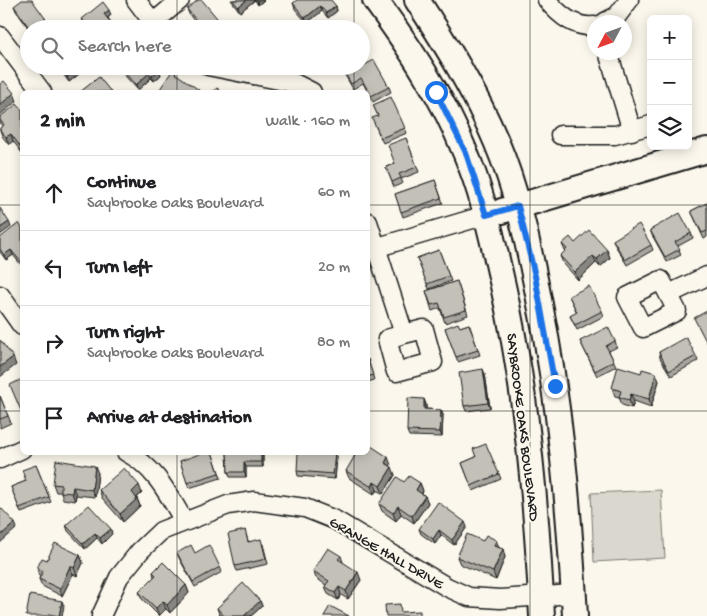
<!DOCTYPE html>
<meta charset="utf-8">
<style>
body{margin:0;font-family:"Gochi Hand",sans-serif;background:#f6f6f6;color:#202124}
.controls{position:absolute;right:15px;top:15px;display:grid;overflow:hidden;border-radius:8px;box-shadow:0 2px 12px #0003}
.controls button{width:45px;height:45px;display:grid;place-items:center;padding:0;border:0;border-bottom:1px solid #e0e0e0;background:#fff;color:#202124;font:25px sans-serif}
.compass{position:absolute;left:587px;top:15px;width:45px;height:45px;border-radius:50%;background:#fff;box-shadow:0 2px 12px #0003;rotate:229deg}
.stop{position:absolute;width:15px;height:15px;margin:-11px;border:4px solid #1a73e8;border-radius:50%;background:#fff}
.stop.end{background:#1a73e8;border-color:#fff;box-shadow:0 1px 5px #0008}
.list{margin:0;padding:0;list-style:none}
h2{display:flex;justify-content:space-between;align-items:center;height:65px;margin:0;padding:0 20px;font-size:21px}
h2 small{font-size:16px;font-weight:400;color:#757577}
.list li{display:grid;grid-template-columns:32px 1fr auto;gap:15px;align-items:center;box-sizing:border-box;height:75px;padding:0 20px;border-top:1px solid #e0e0e0}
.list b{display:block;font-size:19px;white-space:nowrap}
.list p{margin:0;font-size:16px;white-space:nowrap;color:#757577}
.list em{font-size:16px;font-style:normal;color:#757577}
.icon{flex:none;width:28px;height:28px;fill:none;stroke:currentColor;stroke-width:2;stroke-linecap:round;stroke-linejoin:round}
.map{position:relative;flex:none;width:707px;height:616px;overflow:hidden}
.search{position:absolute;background:#fff;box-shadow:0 2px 12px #0003;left:20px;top:20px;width:350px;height:55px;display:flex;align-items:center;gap:12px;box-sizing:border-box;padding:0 18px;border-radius:28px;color:#757577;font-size:19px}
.panel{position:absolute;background:#fff;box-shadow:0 2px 12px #0003;left:20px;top:90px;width:350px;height:365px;border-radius:8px}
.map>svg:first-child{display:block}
</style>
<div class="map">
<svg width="707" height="616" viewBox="0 0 707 616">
<rect width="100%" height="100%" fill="#fbf7ec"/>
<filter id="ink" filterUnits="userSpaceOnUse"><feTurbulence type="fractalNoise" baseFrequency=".02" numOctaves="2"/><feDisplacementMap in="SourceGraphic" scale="10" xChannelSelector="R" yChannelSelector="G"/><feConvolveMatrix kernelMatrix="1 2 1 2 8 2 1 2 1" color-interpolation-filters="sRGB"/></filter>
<g filter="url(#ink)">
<!-- green -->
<path fill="#dad7ce" stroke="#7b7a75" d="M661,490L665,558L594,562L591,493Z"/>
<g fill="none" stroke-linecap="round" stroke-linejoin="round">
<defs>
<g id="street">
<path d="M136,0L158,29"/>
<path d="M547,0C559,15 574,28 594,26"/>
<path d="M605,22L617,16L629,0"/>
<path d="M152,24L180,0"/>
<path d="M0,36L42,92"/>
<path d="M608,52L632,131"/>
<path d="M208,66L294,83L312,92"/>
<path d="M560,135H615L651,125"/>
<path d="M368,222L404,334L424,329L433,362L396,372L387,339L404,334"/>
<path d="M368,250L486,215"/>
<path d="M661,280L677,311L643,328L627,297Z"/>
<path d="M669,294L707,276"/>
<path d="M0,295L22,326"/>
<path d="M126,452C155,467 168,494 184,521"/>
<path d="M0,459L22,449"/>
<path d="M101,616L119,577L140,551L161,531L228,505L254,501L305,508L335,520L447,587L469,597L500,599L573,594"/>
</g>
<g id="secondary">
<path d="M375,0C410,48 443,97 465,152C481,189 490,229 499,268C526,383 536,499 542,616"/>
<path d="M417,0C447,46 475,91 496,141C517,190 528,243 538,294C560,402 569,506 575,616"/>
<path d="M502,211L707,150"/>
</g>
</defs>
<!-- street casing -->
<use href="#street" stroke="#1c1c1c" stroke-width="21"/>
<!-- secondary casing -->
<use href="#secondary" stroke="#1c1c1c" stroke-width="28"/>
<!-- street -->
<use href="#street" stroke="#fbf7ec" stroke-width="18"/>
<!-- secondary -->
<use href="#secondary" stroke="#fbf7ec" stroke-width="24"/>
</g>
<!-- wall -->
<g fill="#a8a59e" stroke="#1c1c1c">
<path d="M231,0H264L258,5L255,0L240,12Z"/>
<path d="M293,3L336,6L337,11L328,18L322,11L307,23L295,9Z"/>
<path d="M14,6L53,29H29L16,11Z"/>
<path d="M187,9L221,23L223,28L222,29H200L189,14Z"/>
<path d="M111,15L108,18L116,29H88L84,24L82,19Z"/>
<path d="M57,66H89L69,82Z"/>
<path d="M116,66H156L159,70L161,75L154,81L151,78L138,90Z"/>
<path d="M345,66H358L359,68L389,87L391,92L373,102L363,83L353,89L345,75L343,70L346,69Z"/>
<path d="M373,105L405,128L407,133L383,143L374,123L378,116Z"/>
<path d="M22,110V153L13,141L9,145L2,136L0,130V128L2,127L0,122V117Z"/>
<path d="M406,138L419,172L401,179L403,183L394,187L386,167L395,164Z"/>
<path d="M435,180L443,203L403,217L395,194Z"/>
<path d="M707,203V237L704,239L691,211Z"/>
<path d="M22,228V266L13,255L6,260L0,252V238Z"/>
<path d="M650,230L691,233L693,238L678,246L681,255L667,262L652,235Z"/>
<path d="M613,240L651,245L653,250L627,265L615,245Z"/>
<path d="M575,243L607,250L610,258L600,267L596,263L578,280L563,263L560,256L565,251L562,244Z"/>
<path d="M439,250L451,281L429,289L417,258Z"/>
<path d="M457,281L468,315L445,323L440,308L432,311L426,291Z"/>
<path d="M569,296L602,311L604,316L577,330L570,316L577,313Z"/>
<path d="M469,324L480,355L458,362L445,328L460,327Z"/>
<path d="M580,341H615L617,347L609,351L616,366L597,376Z"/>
<path d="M659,352L696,356L698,361L671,376L660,358Z"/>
<path d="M368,359L374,380L368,382Z"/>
<path d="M485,374L490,408L466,411L464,406Z"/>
<path d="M659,381L651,407L634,401L632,408L622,405L619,397L615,396L612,388Z"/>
<path d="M0,396L11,423L0,428Z"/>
<path d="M426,404V409L441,410L443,415L442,437L409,436L407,431Z"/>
<path d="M212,452L221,478L189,488L180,461Z"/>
<path d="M227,452H263V467H246V477H230L228,472Z"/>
<path d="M335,452L337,457L335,479L298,476L297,471Z"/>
<path d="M476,457L499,474L501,479L473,491L462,463Z"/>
<path d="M36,465L51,502L21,513L11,487L26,481Z"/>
<path d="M391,465L390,466L395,475L383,494L377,490L374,494L349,478L346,471Z"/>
<path d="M98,473L95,497L76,495L75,501L63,499L61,492H56L53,484Z"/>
<path d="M404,482L420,483L423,491L422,493L425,496L428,503L414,523L401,514L396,521L382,511L379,504Z"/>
<path d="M99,490L142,493L137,498L140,506L123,522L102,498Z"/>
<path d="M66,525L112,534L102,544L97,538L85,549L68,531Z"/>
<path d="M467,527L454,545L441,535L435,544L421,534L419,529Z"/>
<path d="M245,530L248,541L263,544L268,564L237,571L235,566Z"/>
<path d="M483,541L499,547L505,557L496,580L460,564L457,557Z"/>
<path d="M177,553L220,567L222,572L195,587L179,558Z"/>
<path d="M80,555L83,563L77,576L73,574L62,596L42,586L39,579L40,576H39L37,568L47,560Z"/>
<path d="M341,556L343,562L361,580L348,599L341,595L338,600L328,594L325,586L326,585L316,578L313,571Z"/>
<path d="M153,572L186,585L189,593L170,613L166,609L159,616L142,599L139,592L154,577Z"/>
<path d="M260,601L262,606L251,616H221L219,614L217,608Z"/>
</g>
<!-- shaded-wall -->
<g fill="#888681" stroke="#1c1c1c">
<path d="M247,0H255L240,12L238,7Z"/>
<path d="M257,0H264L258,5Z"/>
<path d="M320,6L322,11L307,23L305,18Z"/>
<path d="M336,6L337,11L328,18L326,13Z"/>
<path d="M109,10L111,15L106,19L104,14Z"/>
<path d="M221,23L223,28L222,29H214Z"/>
<path d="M80,66H89L69,82L67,77Z"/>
<path d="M159,70L161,75L154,81L152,76Z"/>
<path d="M149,73L151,78L138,90L136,85Z"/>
<path d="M14,93L17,101L0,115V105Z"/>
<path d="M11,134L13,141L9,145L6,137Z"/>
<path d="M9,222L11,227L0,235V228Z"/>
<path d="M11,250L13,255L6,260L4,255Z"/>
<path d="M607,250L610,258L600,267L597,259Z"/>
<path d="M593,256L596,263L578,280L575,272Z"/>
<path d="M13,357L16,365L0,377V367Z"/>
<path d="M483,369L485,374L490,408L488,403Z"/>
<path d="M656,373L659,381L651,407L649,399Z"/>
<path d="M631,394L634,401L632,408L629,400Z"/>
<path d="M424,399L426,404V414L424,409Z"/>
<path d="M441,410L443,415L442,437L440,432Z"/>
<path d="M261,452H263V467L261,462Z"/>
<path d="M335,452L337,457L335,479L333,474Z"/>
<path d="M388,457L391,465L387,470L385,463Z"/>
<path d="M244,462L246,467V477L244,472Z"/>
<path d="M95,466L98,473L95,497L92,490Z"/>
<path d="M392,467L395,475L383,494L380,486Z"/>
<path d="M374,482L377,490L374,494L372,487Z"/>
<path d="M420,483L423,491L419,497L416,490Z"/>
<path d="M139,485L142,493L134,500L132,492Z"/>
<path d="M73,487L76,495L75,501L72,493Z"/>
<path d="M425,496L428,503L414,523L412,516Z"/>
<path d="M137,499L140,506L123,522L120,514Z"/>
<path d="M398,506L401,514L396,521L393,513Z"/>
<path d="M465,522L467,527L454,545L452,540Z"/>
<path d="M15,523L17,528L0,543V536Z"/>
<path d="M111,529L112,534L102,544L100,538Z"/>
<path d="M439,530L441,535L435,544L433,539Z"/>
<path d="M95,533L97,538L85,549L83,544Z"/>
<path d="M496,540L499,547L497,553L494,546Z"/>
<path d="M503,549L505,557L496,580L493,572Z"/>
<path d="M80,555L83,563L77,576L74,568Z"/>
<path d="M70,566L73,574L62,596L60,589Z"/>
<path d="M358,572L361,580L348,599L346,591Z"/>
<path d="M186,585L189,593L170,613L167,605Z"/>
<path d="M339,587L341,595L338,600L335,593Z"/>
<path d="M62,601L64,606L62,616H59Z"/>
<path d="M163,601L166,609L159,616L156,608Z"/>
<path d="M260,601L262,606L251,616H244Z"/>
</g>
<!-- building -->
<g fill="#c3c0b8" stroke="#1c1c1c">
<path d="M22,0H32L53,29H30L14,6Z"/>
<path d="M198,0H202L221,23L214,29H203L187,9Z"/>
<path d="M233,0H247L238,7Z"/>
<path d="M297,0H331L336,6L326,13L320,6L305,18L293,3Z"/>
<path d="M103,2L109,10L104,14L116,29H90L82,19Z"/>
<path d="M230,18L253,29H225Z"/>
<path d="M345,22L350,29H336Z"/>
<path d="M270,26L291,28V29H270Z"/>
<path d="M374,60L389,87L371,96L361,78L351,84L343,70L350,66H358L359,68Z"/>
<path d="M59,66H80L67,77Z"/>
<path d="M118,66H156L159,70L152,76L149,73L136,85Z"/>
<path d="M172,71L199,90L198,92H158Z"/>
<path d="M99,77L111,92H80Z"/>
<path d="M4,81L14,93L0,105V84Z"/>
<path d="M217,88L222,92H212Z"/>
<path d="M391,97L405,128L381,138L372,118L378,116L373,105Z"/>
<path d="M17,104L22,110V149L11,134L6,137L0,130V128L4,125L0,120V117Z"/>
<path d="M406,138L417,167L399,174L401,178L392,182L386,167L395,164L388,145Z"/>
<path d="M435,180L441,198L401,212L395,194Z"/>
<path d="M707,203V231L702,233L691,211Z"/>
<path d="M0,208L9,222L0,228Z"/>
<path d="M680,213L691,233L675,242L680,249L665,257L650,230Z"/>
<path d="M19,223L22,228V263L11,250L4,255L0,249V238Z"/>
<path d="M639,224L651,245L625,260L613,240Z"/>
<path d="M589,230L607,250L597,259L593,256L575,272L560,256L567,249L562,244L570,237L575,243Z"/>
<path d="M439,250L449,276L427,284L417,258Z"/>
<path d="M457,281L466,310L444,317L439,303L431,305L426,291Z"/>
<path d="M589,286L602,311L575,325L570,316L577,312L569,296Z"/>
<path d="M707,311V343L694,318Z"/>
<path d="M458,323L460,327L469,324L478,350L456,357L445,328Z"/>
<path d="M608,327L615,341L606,346L614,361L595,371L580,341Z"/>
<path d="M686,337L696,356L669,371L659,352Z"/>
<path d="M0,340L13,357L0,367Z"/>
<path d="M368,360L373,375L368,377Z"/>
<path d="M618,366L641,373L642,369L656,373L649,399L631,394L629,400L619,397L621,391L612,388Z"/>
<path d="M483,369L488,403L464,406L459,373Z"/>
<path d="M22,379V413L10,385Z"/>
<path d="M0,396L8,416L0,419Z"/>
<path d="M408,398L424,399V409L441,410L440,432L407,431Z"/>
<path d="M368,444L388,457L385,463L392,467L380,486L374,482L372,487L346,471L357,452H368Z"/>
<path d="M486,444L499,474L471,486L462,463L476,457L473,449Z"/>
<path d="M205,452H212L219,473L187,483L180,461Z"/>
<path d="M227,452H261V462H244V472H228Z"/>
<path d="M298,452H335L333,474L297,471Z"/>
<path d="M56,460L95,466L92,490L73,487L72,493L61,492V485L53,484Z"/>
<path d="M36,465L49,497L19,508L11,487L26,481L22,470Z"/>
<path d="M124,468L139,485L132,492L137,499L120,514L99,490Z"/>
<path d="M409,476L420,483L416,490L425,496L412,516L398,506L393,513L379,504L397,477L404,482Z"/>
<path d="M438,502L465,522L452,540L439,530L433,539L419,529Z"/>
<path d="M89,505L111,529L100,538L95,533L83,544L66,525Z"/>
<path d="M0,507L15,523L0,536Z"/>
<path d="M245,530L248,542L261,539L266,559L235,566L228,534Z"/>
<path d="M467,534L483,541L486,535L496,540L494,546L503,549L493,572L457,557Z"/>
<path d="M55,543L80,555L74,568L70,566L60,589L39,579L43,571L37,568L42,558L47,560Z"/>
<path d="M191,545L195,553L209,545L220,567L193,582L177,553Z"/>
<path d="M328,548L341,556L338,559L358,572L346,591L339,587L335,593L325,586L329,581L313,571Z"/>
<path d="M163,562L186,585L167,605L163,601L156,608L139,592L156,575L153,572Z"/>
<path d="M243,583L260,601L244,616H224L217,608Z"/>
<path d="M30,595L62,601L59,616L49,614V616H26Z"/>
<path d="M400,604L401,612L420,611V616H386L385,605Z"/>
<path d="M330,606L349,616H324Z"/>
</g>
</g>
<g fill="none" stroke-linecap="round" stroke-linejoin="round" filter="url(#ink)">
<!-- route -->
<path stroke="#1a73e8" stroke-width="6" d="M436,92L466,153L486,215L518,206L535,276L555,386"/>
</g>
<!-- grid -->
<path fill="none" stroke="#1c1c1c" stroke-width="1" stroke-opacity="0.55" d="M177,0V29M354,0V29M530,0V616M177,66V92M354,66V92M0,205H22M368,205H707M0,411H22M368,411H707M177,452V616M354,452V616"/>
<g text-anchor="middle" stroke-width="4" stroke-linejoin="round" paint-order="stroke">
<!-- street labels -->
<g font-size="15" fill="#1c1c1c" stroke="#fbf7ec">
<text transform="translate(524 427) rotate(83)" y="5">SAYBROOKE OAKS BOULEVARD</text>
<text transform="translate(387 552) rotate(30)" y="5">GRANGE HALL DRIVE</text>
</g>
</g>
</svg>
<div class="controls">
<button>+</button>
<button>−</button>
<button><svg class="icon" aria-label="layers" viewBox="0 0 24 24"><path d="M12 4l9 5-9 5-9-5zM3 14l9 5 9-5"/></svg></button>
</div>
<svg class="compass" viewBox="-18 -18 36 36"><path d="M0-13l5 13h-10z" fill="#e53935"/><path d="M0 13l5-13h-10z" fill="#757577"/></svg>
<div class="stop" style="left:436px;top:92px"></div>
<div class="stop end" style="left:555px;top:386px"></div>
<div class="search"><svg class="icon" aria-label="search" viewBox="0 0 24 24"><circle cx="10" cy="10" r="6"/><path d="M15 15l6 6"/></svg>Search here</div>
<section class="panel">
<h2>2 min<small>Walk · 160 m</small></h2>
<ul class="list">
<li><svg class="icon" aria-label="ahead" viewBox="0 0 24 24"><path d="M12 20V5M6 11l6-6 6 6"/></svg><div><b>Continue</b><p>Saybrooke Oaks Boulevard</p></div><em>60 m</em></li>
<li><svg class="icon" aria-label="left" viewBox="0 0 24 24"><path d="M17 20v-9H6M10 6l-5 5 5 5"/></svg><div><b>Turn left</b></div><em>20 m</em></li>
<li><svg class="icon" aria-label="right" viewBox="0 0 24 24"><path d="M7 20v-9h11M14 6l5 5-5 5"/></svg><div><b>Turn right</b><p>Saybrooke Oaks Boulevard</p></div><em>80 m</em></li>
<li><svg class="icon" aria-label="arrive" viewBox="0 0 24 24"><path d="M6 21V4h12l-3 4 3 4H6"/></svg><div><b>Arrive at destination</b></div></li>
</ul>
</section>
</div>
